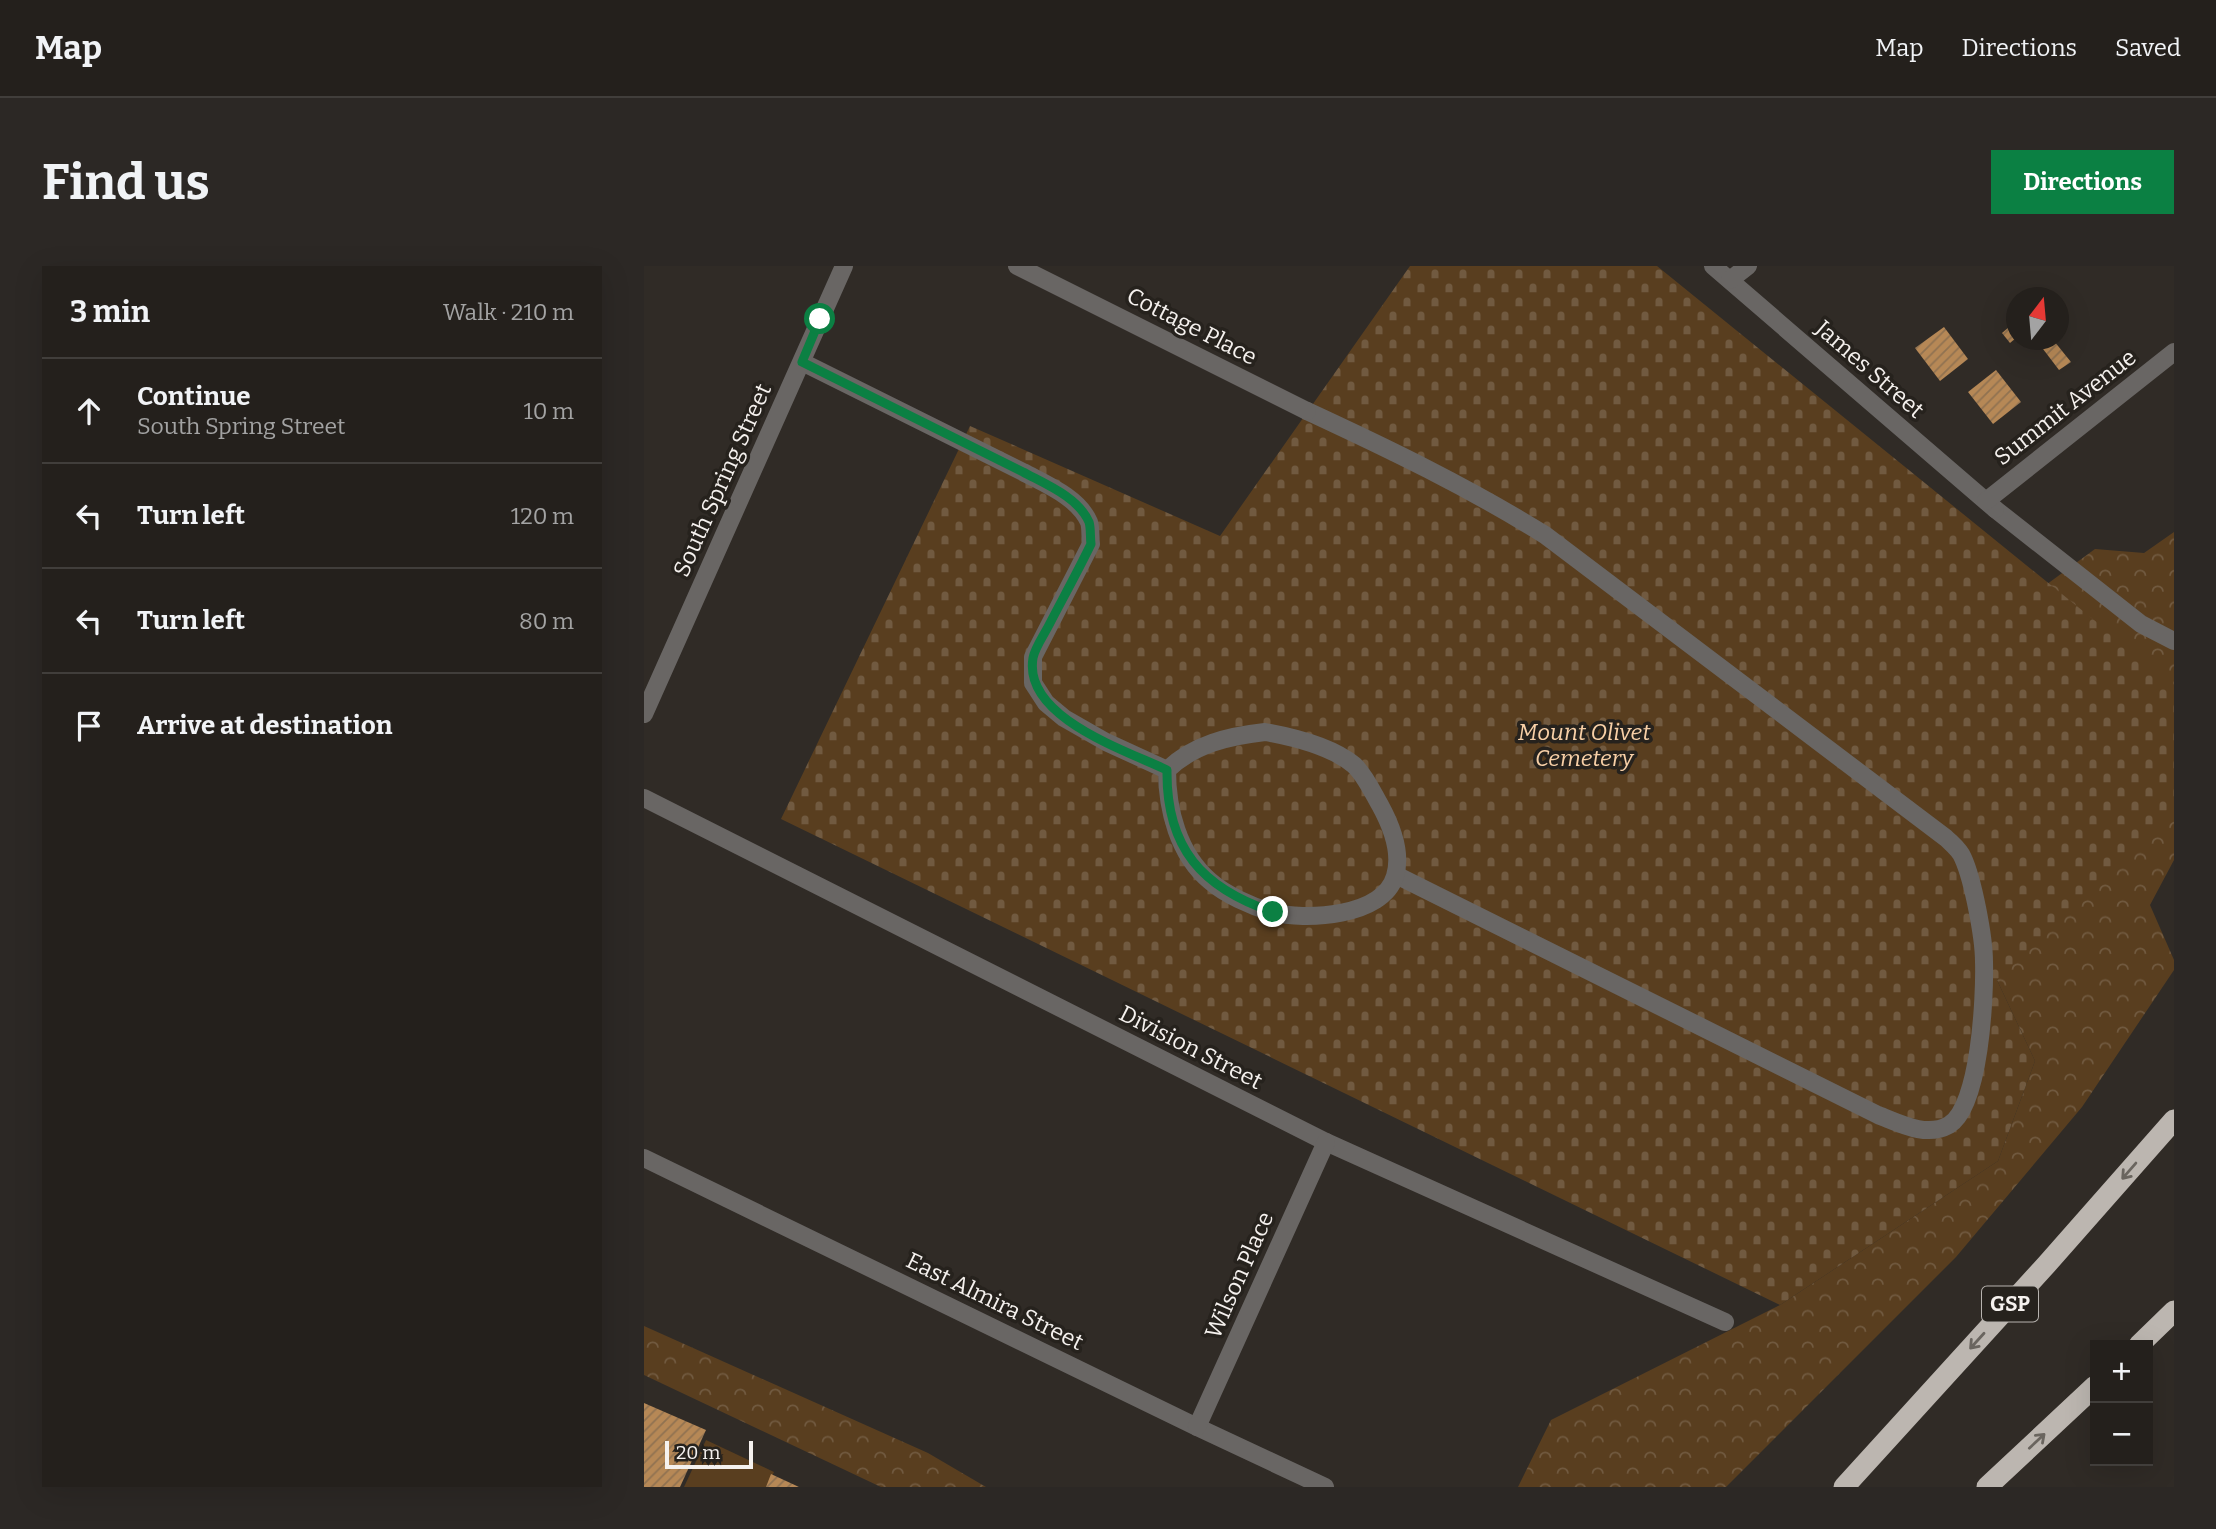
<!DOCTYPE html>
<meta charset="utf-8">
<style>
body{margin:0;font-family:Bitter,serif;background:#2c2825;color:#f1f3f6}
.controls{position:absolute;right:21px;bottom:21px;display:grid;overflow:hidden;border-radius:0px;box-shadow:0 7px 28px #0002}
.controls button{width:63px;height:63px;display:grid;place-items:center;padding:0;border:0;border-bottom:2px solid #413e3b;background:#24201c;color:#f1f3f6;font:35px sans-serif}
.compass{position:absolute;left:1362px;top:21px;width:63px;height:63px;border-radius:50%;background:#24201c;box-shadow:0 7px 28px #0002;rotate:16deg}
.scale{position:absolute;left:21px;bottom:18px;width:88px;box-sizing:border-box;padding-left:7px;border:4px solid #f5f1ee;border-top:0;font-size:19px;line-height:24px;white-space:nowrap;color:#f5f1ee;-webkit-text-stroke:5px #26221d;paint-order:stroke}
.stop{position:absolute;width:21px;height:21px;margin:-16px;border:5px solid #0b8043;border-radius:50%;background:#fff}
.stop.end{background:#0b8043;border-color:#fff;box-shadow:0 2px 7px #0008}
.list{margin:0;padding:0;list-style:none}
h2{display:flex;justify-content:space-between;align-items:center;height:91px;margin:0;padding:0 28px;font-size:30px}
h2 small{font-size:23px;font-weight:400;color:#a3a3a3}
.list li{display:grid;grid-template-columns:46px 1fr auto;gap:21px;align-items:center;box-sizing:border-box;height:105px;padding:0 28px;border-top:2px solid #413e3b}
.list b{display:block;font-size:26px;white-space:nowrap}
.list p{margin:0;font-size:23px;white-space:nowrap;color:#a3a3a3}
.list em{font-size:23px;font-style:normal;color:#a3a3a3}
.icon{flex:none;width:38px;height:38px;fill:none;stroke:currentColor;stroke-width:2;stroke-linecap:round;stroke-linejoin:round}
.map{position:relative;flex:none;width:1530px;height:1221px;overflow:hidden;border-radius:0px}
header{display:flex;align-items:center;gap:42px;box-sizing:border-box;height:98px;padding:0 35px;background:#24201c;border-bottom:2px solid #413e3b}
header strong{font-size:33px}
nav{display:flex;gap:38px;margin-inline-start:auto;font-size:24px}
.intro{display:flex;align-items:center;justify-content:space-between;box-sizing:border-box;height:168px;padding:0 42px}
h1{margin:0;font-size:49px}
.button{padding:18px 32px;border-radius:0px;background:#0b8043;color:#fff;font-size:24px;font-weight:700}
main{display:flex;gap:42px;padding:0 42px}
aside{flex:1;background:#24201c;border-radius:0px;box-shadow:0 7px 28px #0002}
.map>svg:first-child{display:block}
</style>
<header>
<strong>Map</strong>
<nav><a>Map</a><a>Directions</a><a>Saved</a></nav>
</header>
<div class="intro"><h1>Find us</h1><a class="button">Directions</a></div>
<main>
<aside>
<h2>3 min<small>Walk · 210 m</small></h2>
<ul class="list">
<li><svg class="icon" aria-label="ahead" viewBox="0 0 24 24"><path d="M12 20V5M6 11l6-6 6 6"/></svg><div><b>Continue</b><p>South Spring Street</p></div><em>10 m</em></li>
<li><svg class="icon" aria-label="left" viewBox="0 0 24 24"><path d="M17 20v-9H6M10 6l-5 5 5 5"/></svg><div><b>Turn left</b></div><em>120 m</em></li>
<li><svg class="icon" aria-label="left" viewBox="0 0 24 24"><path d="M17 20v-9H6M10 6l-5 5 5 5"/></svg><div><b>Turn left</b></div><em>80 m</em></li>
<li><svg class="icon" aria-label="arrive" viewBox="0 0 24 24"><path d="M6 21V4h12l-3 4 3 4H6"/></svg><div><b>Arrive at destination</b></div></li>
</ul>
</aside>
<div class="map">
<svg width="1530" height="1221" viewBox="0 0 1530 1221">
<defs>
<pattern id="forest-crowns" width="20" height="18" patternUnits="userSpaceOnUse" patternTransform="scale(1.75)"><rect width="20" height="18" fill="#593e1f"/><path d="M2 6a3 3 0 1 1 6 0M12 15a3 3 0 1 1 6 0" fill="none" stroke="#715a40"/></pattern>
<pattern id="cemetery-stones" width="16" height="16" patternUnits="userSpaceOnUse" patternTransform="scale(1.75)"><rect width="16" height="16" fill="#593e1f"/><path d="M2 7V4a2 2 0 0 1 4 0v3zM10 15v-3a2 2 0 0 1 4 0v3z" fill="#715a40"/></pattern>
<pattern id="building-hatch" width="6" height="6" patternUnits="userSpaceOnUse" patternTransform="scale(1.75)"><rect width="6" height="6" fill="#b68856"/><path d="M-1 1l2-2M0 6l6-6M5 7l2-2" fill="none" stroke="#907251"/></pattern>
</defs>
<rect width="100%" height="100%" fill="#302b26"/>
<!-- green -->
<path fill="#593e1f" d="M62,1174L130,1206L123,1221H40Z"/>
<!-- forest -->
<g fill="url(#forest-crowns)">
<path d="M1530,266V435L1395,324L1451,283L1500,287Z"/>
<path d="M1530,473V594L1506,639L1530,694V704L1438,841L1312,991L1082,1221H874L907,1154L1136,1039L1354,895L1391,795L1353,714Z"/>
<path d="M0,1060L284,1187L342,1221H237L0,1109Z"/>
</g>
<!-- cemetery -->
<path fill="url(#cemetery-stones)" d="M766,0H1013L1487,384L1530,416V537L1353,714L1391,795L1354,895L1136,1039L137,553L326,160L576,270Z"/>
<!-- building -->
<g fill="url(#building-hatch)">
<path d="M1372,55V72L1366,77L1358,67Z"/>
<path d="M1300,61L1324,93L1296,115L1271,82Z"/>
<path d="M1410,75L1427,96L1415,104L1399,83Z"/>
<path d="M1352,104L1377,136L1349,158L1324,126Z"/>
<path d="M0,1137L62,1164L36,1221H0Z"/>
<path d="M127,1208L155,1221H122Z"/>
</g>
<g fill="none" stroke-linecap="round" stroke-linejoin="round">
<!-- service -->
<g stroke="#696664" stroke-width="18">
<path d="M158,96L379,206C401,218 434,231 445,256C447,262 446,271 447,278L389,391V417L402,437L420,452L462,476L523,504"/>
<path d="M663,145C745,183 824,221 901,269L1302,572C1308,578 1316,584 1319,592C1329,614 1340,671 1340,696C1341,730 1336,841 1305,859C1282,872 1255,857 1234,849L752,609"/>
<path d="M1351,243L1497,358L1530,375"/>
<path d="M621,466C649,471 687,480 710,499C721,509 729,527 736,539C747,559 758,587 751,610C739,651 661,655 627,646C607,640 582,629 566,615C534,588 523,543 523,504C550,478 585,470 621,466Z"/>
</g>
<!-- minor -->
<g stroke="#696664" stroke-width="18">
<path d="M373,0L663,145"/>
<path d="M1069,0L1351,243"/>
<path d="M1086,14L1104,0"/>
<path d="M1342,235L1530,86"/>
<path d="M0,448L200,0"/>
<path d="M0,532L682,876L1081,1056"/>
<path d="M0,892L553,1161L681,1221"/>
<path d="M553,1161L682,876"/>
</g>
<!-- motorway -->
<g stroke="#bcb6b0" stroke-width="21">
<path d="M1495,1079L1530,1045"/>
<path d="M1200,1221L1403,998L1530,854"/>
<path d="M1343,1221L1451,1120"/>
</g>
</g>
<!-- one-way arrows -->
<defs><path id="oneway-shaft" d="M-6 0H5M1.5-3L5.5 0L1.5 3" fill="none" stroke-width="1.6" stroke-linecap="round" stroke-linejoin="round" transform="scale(1.75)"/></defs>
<g stroke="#6a655f">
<use href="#oneway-shaft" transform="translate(1485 905) rotate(131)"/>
<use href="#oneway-shaft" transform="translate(1333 1075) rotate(132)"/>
<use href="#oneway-shaft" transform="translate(1393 1175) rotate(-43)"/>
</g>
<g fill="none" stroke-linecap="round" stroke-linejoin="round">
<!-- route -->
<path stroke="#0b8043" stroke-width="9" d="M176,53L158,96L379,206C401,218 434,231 445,256C447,262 446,271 447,278C434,305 419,332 405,359C400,369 391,381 389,392C379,451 481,484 523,504C522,582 558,622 629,646"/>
</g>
<g text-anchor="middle" stroke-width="7" stroke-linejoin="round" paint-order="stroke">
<!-- shield labels -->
<rect fill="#26221d" stroke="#b7b3af" stroke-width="2" x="1338" y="1020.5" width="56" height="35" rx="5"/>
<g font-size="21" font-weight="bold" fill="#f5f1ee">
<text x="1366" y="1045">GSP</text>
</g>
<!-- street labels -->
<g font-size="23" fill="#f5f1ee" stroke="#26221d">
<text transform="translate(548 60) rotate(27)" y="8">Cottage Place</text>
<text transform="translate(1226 103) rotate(41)" y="8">James Street</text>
<text transform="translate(1421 141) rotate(-38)" y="8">Summit Avenue</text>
<text transform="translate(78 214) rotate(-66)" y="8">South Spring Street</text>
<text transform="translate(547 781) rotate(27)" y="8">Division Street</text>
<text transform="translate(595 1009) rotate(-66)" y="8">Wilson Place</text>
<text transform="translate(351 1035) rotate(26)" y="8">East Almira Street</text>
</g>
<!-- park labels -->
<g font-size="23" font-style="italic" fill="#f8d0a7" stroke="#26221d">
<text x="940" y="474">Mount Olivet<tspan x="940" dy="26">Cemetery</tspan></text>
</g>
</g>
</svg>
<div class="controls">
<button>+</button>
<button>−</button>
</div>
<svg class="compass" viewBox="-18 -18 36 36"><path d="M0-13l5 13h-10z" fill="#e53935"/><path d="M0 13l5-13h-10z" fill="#a3a3a3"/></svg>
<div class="scale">20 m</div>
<div class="stop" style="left:176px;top:53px"></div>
<div class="stop end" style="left:629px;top:646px"></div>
</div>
</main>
